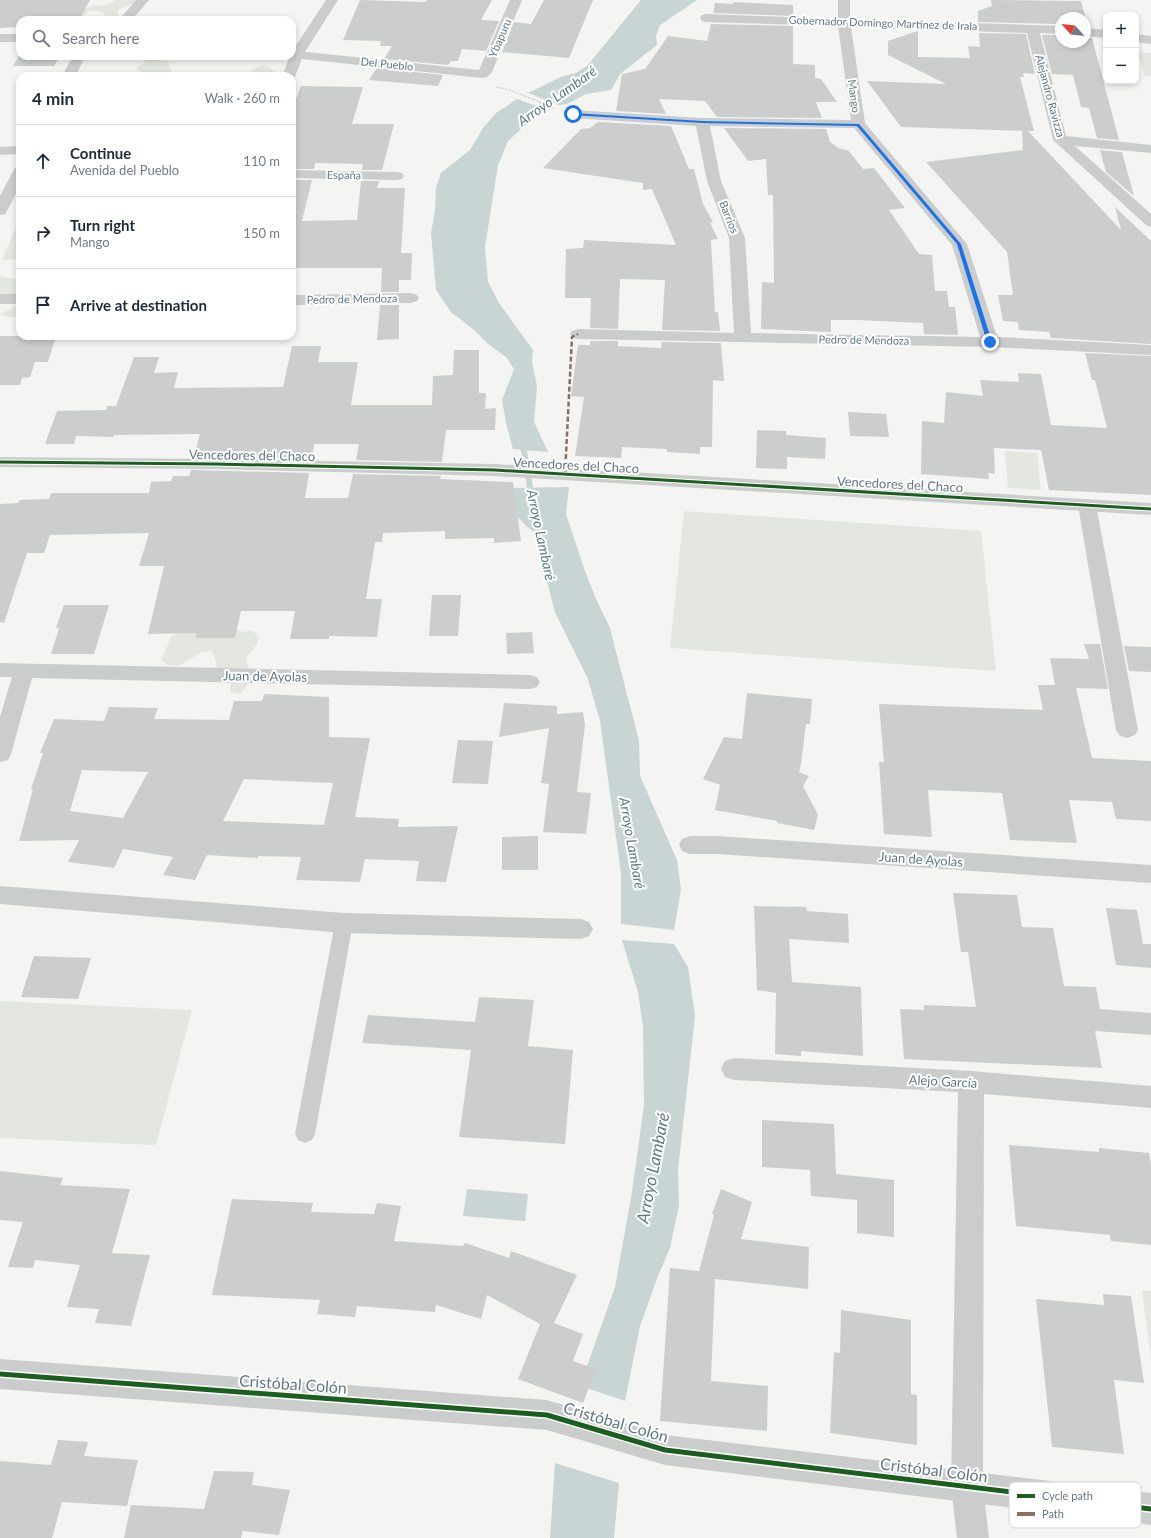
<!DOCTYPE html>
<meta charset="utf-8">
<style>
body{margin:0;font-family:Lato,sans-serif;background:#f2f2f3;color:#1f2937}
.controls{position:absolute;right:12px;top:12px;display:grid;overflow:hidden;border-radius:8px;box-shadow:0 2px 6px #0003}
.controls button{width:36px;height:36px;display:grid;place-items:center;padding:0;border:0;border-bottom:1px solid #e0e1e3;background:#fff;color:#1f2937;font:20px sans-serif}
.compass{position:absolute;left:1055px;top:12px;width:36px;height:36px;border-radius:50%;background:#fff;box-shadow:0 2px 6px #0003;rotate:297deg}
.stop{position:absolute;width:12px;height:12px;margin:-9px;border:3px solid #1a73e8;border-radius:50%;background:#fff}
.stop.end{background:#1a73e8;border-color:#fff;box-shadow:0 1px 4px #0008}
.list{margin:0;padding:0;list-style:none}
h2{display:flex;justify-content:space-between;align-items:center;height:52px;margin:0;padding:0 16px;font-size:17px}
h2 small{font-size:13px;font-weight:400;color:#747a83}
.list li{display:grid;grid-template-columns:26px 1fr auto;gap:12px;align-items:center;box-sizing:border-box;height:72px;padding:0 16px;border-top:1px solid #e0e1e3}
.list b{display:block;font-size:15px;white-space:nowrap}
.list p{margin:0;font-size:13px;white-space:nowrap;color:#747a83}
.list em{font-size:13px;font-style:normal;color:#747a83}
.icon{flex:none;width:22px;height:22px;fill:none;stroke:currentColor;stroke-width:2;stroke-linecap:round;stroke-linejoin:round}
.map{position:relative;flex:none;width:1151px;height:1538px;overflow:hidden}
.search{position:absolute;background:#fff;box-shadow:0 2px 6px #0003;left:16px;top:16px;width:280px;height:44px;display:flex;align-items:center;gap:10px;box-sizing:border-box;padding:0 14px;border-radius:12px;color:#747a83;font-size:15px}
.panel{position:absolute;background:#fff;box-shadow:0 2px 6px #0003;left:16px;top:72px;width:280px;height:268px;border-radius:12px}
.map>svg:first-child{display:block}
</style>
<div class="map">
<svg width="1151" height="1538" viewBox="0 0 1151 1538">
<rect width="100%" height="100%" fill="#f4f4f2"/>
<!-- green -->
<g fill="#e4e7e0">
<path d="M115,0H142L118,10V20H108L107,17L102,12L89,11L80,18L26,20L80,10L92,6L107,5Z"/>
<path d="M1138,52L1151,53V76H1145Z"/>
<path d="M147,60H162L168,61L173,76H147L136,69Z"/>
<path d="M263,65L269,67L275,72L273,76H250L252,70Z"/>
<path d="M20,218V259L2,260Z"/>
<path d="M0,276L20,280V299L0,301Z"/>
<path d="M20,305V317H8L1,314L15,306Z"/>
<path d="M1005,451L1037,453L1041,490L1008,488Z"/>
<path d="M684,511L981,531L996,671L670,648Z"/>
<path d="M234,628L242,632L252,630L259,637L257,644L246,658C251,678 255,677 240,694L230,692L231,684L216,673C218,664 216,659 211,651L201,652L191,659L178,666L167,665L161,659L172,636L192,629Z"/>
<path d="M0,1001L192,1010L156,1145L0,1138Z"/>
<path d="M1142,1290L1151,1291V1358Z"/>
</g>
<!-- water -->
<g fill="#c9d4d5">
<path d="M641,0H697L660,25L656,36L657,45L620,74L611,90L586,94L567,104L559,105L528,93L563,76L576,73L587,66Z"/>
<path d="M517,99L548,110L537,115L508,141L498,165L485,247L488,282L499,303L533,350L532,362L537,386L534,422L548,452L513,449L506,423L502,400L514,369L506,357L488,344L474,330L451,312L436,290L431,233L435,211L436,188L441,173L470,150L483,128L496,113Z"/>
<path d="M569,487L566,514L585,571L596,599L610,628L639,741L640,776L677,860L681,890L674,930L621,924V873L600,721L588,679L555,612L534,532L526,526L513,512V488Z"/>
<path d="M622,940L674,944L688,967L695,1016L678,1170L679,1205L670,1248L658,1276L640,1326L625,1401L580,1386L615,1287L632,1192L644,1105L643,1027L638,992Z"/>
<path d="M467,1189L528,1194L525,1221L463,1216Z"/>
<path d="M555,1463L619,1483L614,1538H550Z"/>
</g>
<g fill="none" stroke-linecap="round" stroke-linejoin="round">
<!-- stream -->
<g fill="#c9d4d5" fill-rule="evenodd">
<path d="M554,94L558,95L532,113H528V111Z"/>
<path d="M522,437L525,439L535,499L532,501L529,499L519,439Z"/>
</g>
</g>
<!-- building -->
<g fill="#cccece" fill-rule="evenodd">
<path d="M0,0H90L79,20H20V27L0,28Z"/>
<path d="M360,0L425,2L427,0H492L481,20L499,21L486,51L462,49L458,61H451L448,65L384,59L392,46H380L381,41L343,40Z"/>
<path d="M544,0H593L569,58L502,52L514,22L531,24Z"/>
<path d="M991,0L1081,1L1088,27H1085V18H1061V24L978,22V11L992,6Z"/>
<path d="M733,2L793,5V16L713,13L715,3L733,4Z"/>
<path d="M711,24L793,26V64L815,65V78L821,79L837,102H816L822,118L717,117L705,101L659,99L666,114L616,111L622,74L645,69L668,36L707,41Z"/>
<path d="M918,31V57L970,58L968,46L980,47L979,33L1026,34L1035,74L1023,73L1024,77H1020L1034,131H1028L1121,230L1115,207L1151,241V344L1051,338L1049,332L1019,330L1018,322L1003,321L998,295H1013L1007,252L926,162L1023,150L1022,131L901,127L867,81L946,84L888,55V41Z"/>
<path d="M1042,35H1061V42H1085V38H1092L1119,140L1097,138L1089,108L1081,107L1073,75L1052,74Z"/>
<path d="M20,54V56H60L54,66H13Z"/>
<path d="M377,68L443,75L438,86L369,80Z"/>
<path d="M301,86L363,87L352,124H394L382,170H362L363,164L315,163L314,169H292V110Z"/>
<path d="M598,122L671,126L689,169H694L703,204L713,222L710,223L718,239L711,240L715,312H718L720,331L662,330L665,280L620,279L618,329L590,328L591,298H565L566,249L583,248L584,240L676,245L652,189L643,190V183L543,168L581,129L590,128Z"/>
<path d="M724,128L826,129L830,142L838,148L849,151L863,169L874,168L905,208L889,210L919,254L932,255L935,291H947L949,307H955L958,335L924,334L923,323L857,320H831V332L761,329L762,282L774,283L773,195H768L766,159L748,161Z"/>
<path d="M1100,150L1122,152L1134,196L1106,172Z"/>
<path d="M292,180H312L302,221L357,220L361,181H379L377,188H405L401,253H412L411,280H399V292H381L382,268H292Z"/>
<path d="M380,305H399V339L377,340Z"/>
<path d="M0,336H56L48,362H35L30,377L22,378L20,385H0Z"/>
<path d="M590,341H618V346L661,348L662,342L721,343L724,381L713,380L712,447H700V454L667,452V449L622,447L621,458L575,456L584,397L571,396L578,345H590Z"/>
<path d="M292,346H321L318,362H358L351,405H432L433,376L453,375L454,350H479V393H486L485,409L496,408L495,430H446L442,462L356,460L359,444H314L312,459L194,457L200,434L114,435L113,437L76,436L74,444H45L57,411L106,410L107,406H116L134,357H159L154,373L178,372L174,388L283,387Z"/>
<path d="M1085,353L1151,356V495L1049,490L1041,450L994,448L995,474L988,473L989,479L921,474L922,421L944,423L946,392L983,396L980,380L1019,382L1018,373L1041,374L1051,425L1107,428L1095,380H1092Z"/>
<path d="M848,412L886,414L889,437L850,436Z"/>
<path d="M757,430L786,431V435L826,438L825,459L787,457V469L756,468Z"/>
<path d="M191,470L309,473L305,498H348L353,474L441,476L440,479L513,482L521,541L494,543V538L445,539V531L383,533L382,542H375L366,599H382L377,637L329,636V639H290L295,611H241L235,638H195L197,633L148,634L164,566H139L149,533L50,535L44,553H27L4,623L0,622V504L18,503L20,500L49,499L51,493H149L151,482L171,481L173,476H189Z"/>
<path d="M432,595H461L458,636H429Z"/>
<path d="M64,605H109L94,654H51L59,628H56Z"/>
<path d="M532,632L534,653L507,654L506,633Z"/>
<path d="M1084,644H1100L1108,689L1076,688L1092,758L1151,761V821L1116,819L1112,802L1069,800L1077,843L1010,840L1002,793L928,790L932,837L884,834L879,762H884L879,704L1043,710L1038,685H1055L1050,658L1089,659Z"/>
<path d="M1124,646L1151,647V672L1129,671Z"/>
<path d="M747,693L812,699L810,724H806L801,764L799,772L809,776L803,786L818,815L814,830L777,823V821L715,810L720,785L703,779L724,737L742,739Z"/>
<path d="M264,694L329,697V737L370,738L355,817L399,819L398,827L458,826L446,882L416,881L419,861L365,859L360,882L296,880L301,857L258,856V858L207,855L195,880L163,875L173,857L123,849L114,868L68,862L79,840L19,841L33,789H31L43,753H40L54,719L104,721L109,707L158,708L154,719L229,720L234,701H262ZM82,770L148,772L123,818L70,811ZM244,779L333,783L324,825L223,821Z"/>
<path d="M504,703L557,706V714L583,712L585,725L577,792L591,793L586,834L543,832L549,784L541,783L549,728L499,737Z"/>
<path d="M458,740L493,741L488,784L452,783Z"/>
<path d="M538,836V870H502V837Z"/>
<path d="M953,893L1017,895L1022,927L1053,928L1064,986L1096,987L1100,1009L1151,1013V1035L1095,1031L1102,1068L904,1059L900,1009L924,1010V1005L976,1007L968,952H961Z"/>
<path d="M754,906L806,907L807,911L848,914L849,943L789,939L792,982L861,987L863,1056L801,1051V1056L775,1054L776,993L757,990Z"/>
<path d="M1106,908L1137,910L1143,944H1151V968L1116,965Z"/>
<path d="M34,956L91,958L78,999L21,997Z"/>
<path d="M479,997L534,1000L528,1046L573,1050L565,1144L459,1137L471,1050L362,1043L368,1015L475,1022Z"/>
<path d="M762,1120L834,1124L836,1174L894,1180V1237L857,1233V1200L811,1196L810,1170L762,1167Z"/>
<path d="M1009,1145L1099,1152V1148L1149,1153L1151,1165V1245L1111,1241L1110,1235L1016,1226Z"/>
<path d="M0,1171L63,1178L60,1185L130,1189L112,1253L150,1255L131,1326L95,1323L99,1309L67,1307L80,1265L35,1260L33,1268L8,1267L23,1222L0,1220Z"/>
<path d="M721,1189L752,1202L741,1239L809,1247L808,1289L715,1279L711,1381L768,1386L767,1431L660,1421L670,1268L699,1271L714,1215L712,1214Z"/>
<path d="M232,1199L313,1203L311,1212L374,1214L377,1203L401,1206L394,1241L463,1246L465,1243L509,1258L511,1251L577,1275L554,1323L583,1334L573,1361L596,1369L583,1403L518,1379L540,1324L487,1295L481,1319L436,1305L435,1312L357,1306L355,1317L317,1314L320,1300L212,1295Z"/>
<path d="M1103,1294L1131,1296L1144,1383L1114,1380L1124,1454L1052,1447L1036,1299L1104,1305Z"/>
<path d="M841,1310L911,1320V1394L917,1395V1445L830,1433L834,1352L840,1353Z"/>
<path d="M58,1440L88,1442L84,1456L138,1460L127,1506L62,1502L52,1538H0V1461L51,1465Z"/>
<path d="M214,1471L254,1472L252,1485L290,1490L279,1535L243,1531L241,1538H124L131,1505L204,1509Z"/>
</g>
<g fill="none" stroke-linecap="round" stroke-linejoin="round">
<!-- path -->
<path stroke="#cacacb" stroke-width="1.5" stroke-dasharray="1.5 1.5" stroke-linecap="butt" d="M497,87L510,90L554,108"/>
<!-- service -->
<path fill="#cbcdcd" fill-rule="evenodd" d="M344,916L350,918L353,923L315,1134L312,1140L305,1143L298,1140L295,1134L335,923L338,918Z"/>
<!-- minor -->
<g fill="#cbcdcd" fill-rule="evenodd">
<path d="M136,0H149L132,20H119Z"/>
<path d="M510,0H522L492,72L487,77L482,78L302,59L294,79H292V76H282L290,56H292V52L297,51L479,70Z"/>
<path d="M838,0H850V19L1061,26V34L1040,33L1066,136L1151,145V153L1075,146L1151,214V227L1146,225L1053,140L1027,33L851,27L865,123L967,244L997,337L1151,345V355L990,347L578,339L572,337L570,334L572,331L578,329L734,333L729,238L707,181L696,126L573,118L568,117L566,114L568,111L573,110L702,118L851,120L838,26L706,22L702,21L700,18L702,15L706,14L838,19ZM710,126L854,128L952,245L980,337L751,333L745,238L721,181Z"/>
<path d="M1085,28L1106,30V38L1085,36Z"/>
<path d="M1136,34L1151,36V44L1136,42Z"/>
<path d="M73,56H85L76,76H62Z"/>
<path d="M20,146V154L0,155V147Z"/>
<path d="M20,167V186L7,211L5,214L0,215V196L13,171L15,168Z"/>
<path d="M292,170L397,172L402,173L404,176L402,179L397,180L292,178Z"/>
<path d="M411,293L417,295L419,298L417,301L411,303L292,305V295Z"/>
<rect x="0" y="294" width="20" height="10"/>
<path d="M1087,499L1094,501L1096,505L1138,730L1135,735L1127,738L1119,735L1116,730L1078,505L1080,501Z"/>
<path d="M0,663L530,675L537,677L540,682L537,687L530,689L32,678L11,754L8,760L0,762V717L12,677H0Z"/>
<path d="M690,836H717L1151,865V883L717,854H690L682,851L679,845L682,839Z"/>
<path d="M0,886L344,913L581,919L589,922L593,929L589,936L581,939L344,933L0,904Z"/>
<path d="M734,1058L971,1071L1151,1086V1108L984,1094L983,1486L989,1538H957L951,1486L958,1092L734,1080L725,1077L721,1069L725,1061Z"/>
</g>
<!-- tertiary -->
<g fill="#cbcdcd" fill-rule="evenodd">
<path d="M326,0H338L303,55L302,58L297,59L287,57L292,56V50H293Z"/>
<rect x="0" y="34" width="20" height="8"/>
<path d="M0,457L214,459L495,464L1151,503V515L495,476L214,469L0,467Z"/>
<path d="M0,1359L547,1400L665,1435L1151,1493V1525L665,1465L547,1430L0,1389Z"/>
</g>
<!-- quiet -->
<path stroke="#8d6e63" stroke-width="2.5" stroke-dasharray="5 2.5" stroke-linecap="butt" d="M565,474L572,337L578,334"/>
<defs>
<path id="cycleway-far1" d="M0,462L214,464L495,470L1151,509"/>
<path id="cycleway" d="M0,1374L547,1415L665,1450L1151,1509"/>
</defs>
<!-- cycleway-far1 casing -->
<use href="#cycleway-far1" stroke="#fff" stroke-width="5"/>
<!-- cycleway casing -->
<use href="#cycleway" stroke="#fff" stroke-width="8"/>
<!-- cycleway-far1 -->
<use href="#cycleway-far1" stroke="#1b5e20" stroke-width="3"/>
<!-- cycleway -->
<use href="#cycleway" stroke="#1b5e20" stroke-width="5"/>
</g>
<!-- route -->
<path fill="#1a73e8" d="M573,113L702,121L859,124L961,244L992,342L990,343L987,342L957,244L857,126L702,123L571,115Z"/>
<g text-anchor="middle" stroke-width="4" stroke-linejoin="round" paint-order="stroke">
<!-- far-street labels -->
<g font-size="11" fill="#627984" stroke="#fff">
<text transform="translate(883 23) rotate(2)" y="4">Gobernador Domingo Martínez de Irala</text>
<text transform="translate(500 38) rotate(-67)" y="4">Ybapuru</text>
<text transform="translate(387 64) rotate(6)" y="4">Del Pueblo</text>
<text transform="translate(854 96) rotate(82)" y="4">Mango</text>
<text transform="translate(1050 96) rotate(75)" y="4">Alejandro Ravizza</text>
<text transform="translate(344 175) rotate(1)" y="4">España</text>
<text transform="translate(729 217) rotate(68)" y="4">Barrios</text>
<text transform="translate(352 299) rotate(-1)" y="4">Pedro de Mendoza</text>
<text transform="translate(864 340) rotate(1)" y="4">Pedro de Mendoza</text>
</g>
<!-- street labels -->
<g font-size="13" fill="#627984" stroke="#fff">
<text transform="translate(252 455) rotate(1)" y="5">Vencedores del Chaco</text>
<text transform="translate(576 465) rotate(3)" y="5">Vencedores del Chaco</text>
<text transform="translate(900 484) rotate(3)" y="5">Vencedores del Chaco</text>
<text transform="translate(265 676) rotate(1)" y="5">Juan de Ayolas</text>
<text transform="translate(921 859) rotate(4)" y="5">Juan de Ayolas</text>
<text transform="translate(943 1081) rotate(3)" y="5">Alejo García</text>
</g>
<!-- water labels -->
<g font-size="14" font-style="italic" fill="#5e7b81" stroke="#fff">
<text transform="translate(557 96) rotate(-35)" y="5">Arroyo Lambaré</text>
<text transform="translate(541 535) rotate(78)" y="5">Arroyo Lambaré</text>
<text transform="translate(632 843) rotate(80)" y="5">Arroyo Lambaré</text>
</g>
<!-- near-street labels -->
<g font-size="16" fill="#627984" stroke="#fff">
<text transform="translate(293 1384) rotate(4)" y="6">Cristóbal Colón</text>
<text transform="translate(616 1422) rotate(16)" y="6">Cristóbal Colón</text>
<text transform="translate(934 1470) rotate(7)" y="6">Cristóbal Colón</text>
</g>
<!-- near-water labels -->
<g font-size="17" font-style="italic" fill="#5e7b81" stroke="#fff">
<text transform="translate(653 1168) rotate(-79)" y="6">Arroyo Lambaré</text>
</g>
</g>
<!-- legend -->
<rect x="1009" y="1482" width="132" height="46" rx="6" fill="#fff" stroke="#d0d7da" stroke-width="1"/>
<rect x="1017" y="1494" width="18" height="4" fill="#1b5e20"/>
<rect x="1017" y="1512" width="18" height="4" fill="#8d6e63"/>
<g font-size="11" fill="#627984">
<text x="1042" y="1500">Cycle path</text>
<text x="1042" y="1518">Path</text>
</g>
</svg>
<div class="controls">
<button>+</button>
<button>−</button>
</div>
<svg class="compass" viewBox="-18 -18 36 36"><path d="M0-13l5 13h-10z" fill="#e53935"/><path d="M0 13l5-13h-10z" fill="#747a83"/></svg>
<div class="stop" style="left:573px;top:114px"></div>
<div class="stop end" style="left:990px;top:342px"></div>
<div class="search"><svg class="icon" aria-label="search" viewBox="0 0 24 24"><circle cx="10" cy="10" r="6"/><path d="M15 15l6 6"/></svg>Search here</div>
<section class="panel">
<h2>4 min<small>Walk · 260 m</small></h2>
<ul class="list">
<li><svg class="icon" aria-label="ahead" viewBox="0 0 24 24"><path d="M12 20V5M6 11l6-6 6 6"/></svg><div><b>Continue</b><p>Avenida del Pueblo</p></div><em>110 m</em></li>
<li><svg class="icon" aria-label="right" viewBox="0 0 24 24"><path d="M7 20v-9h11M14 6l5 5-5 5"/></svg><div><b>Turn right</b><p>Mango</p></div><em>150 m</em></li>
<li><svg class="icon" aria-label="arrive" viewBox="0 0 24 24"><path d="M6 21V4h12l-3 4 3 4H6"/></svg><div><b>Arrive at destination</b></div></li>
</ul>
</section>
</div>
